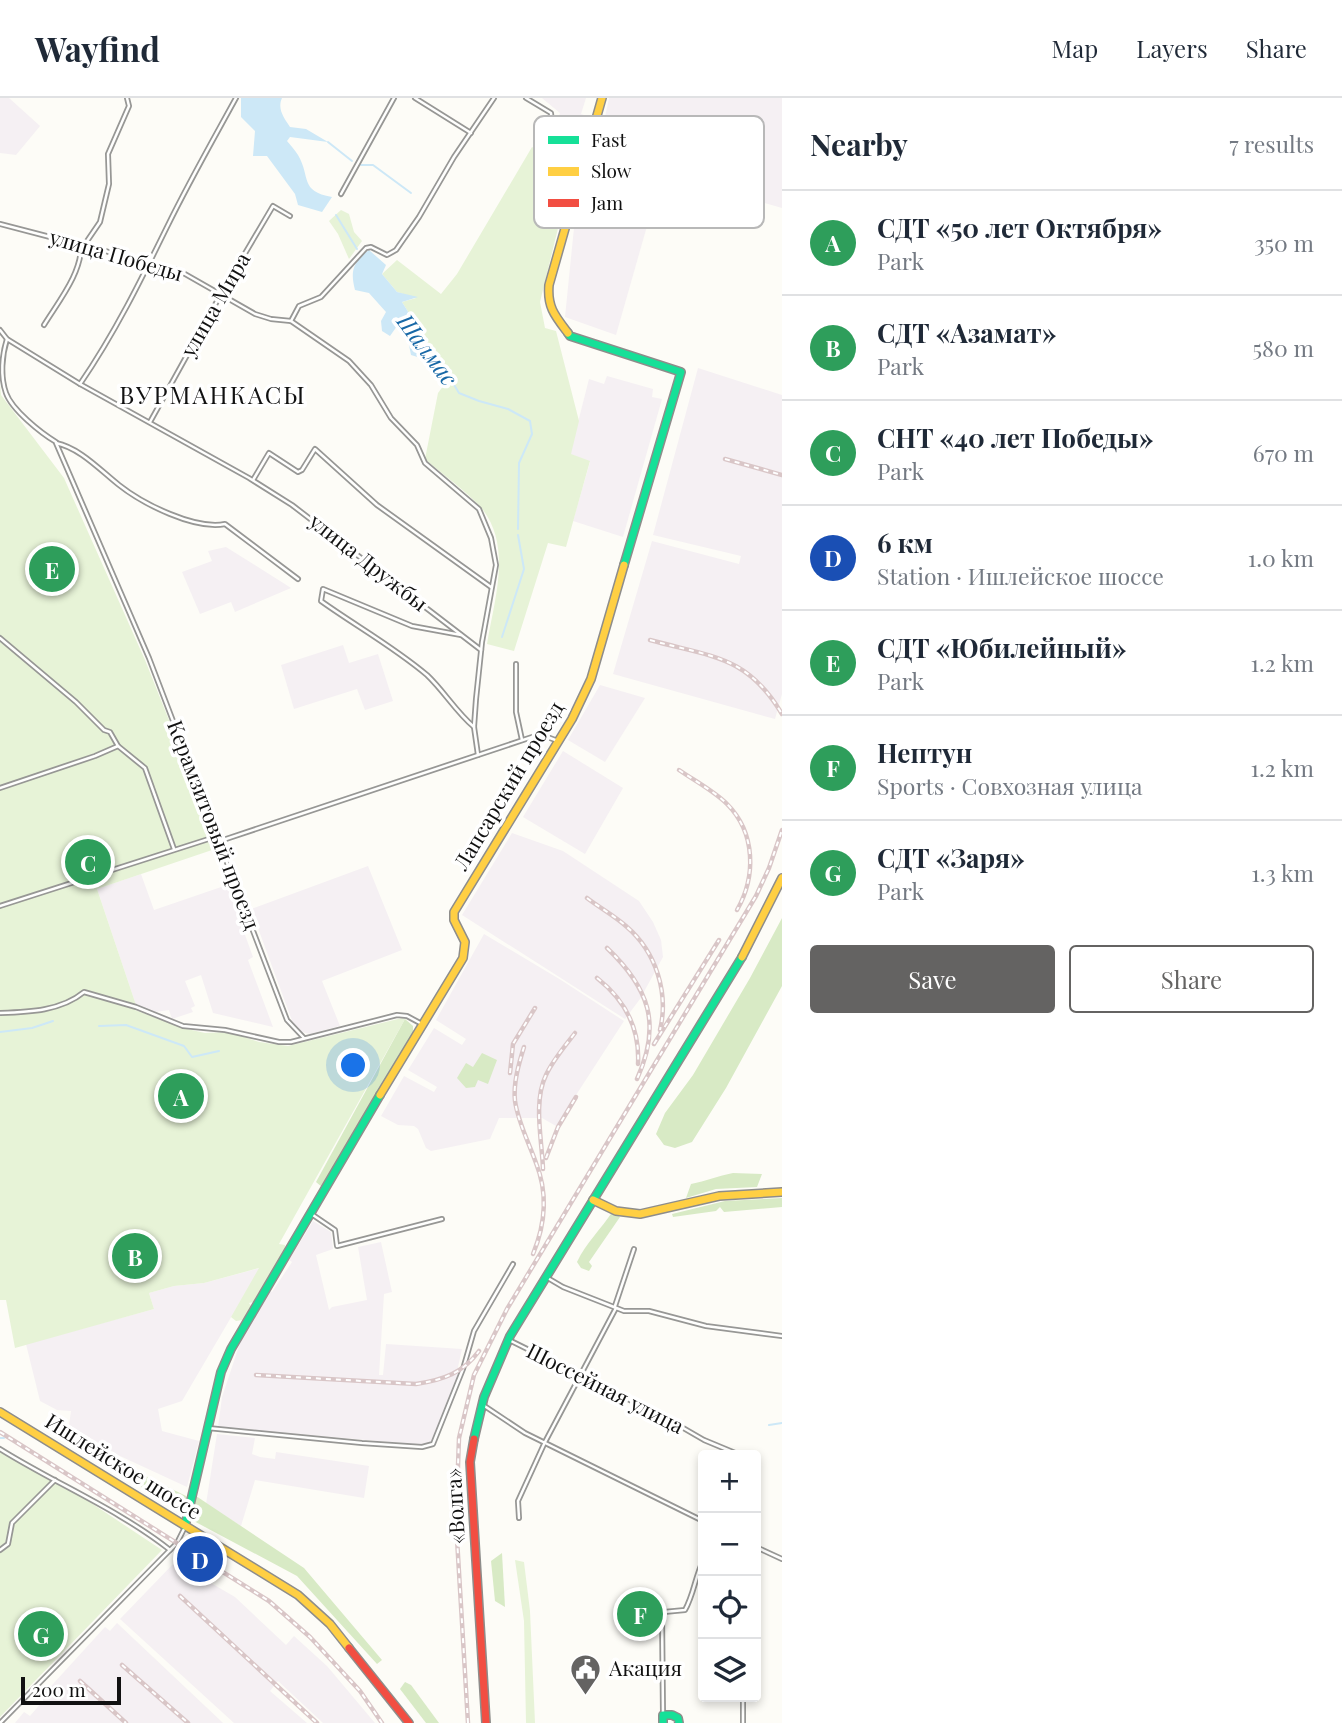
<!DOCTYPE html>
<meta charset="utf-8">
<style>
body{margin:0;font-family:"Playfair Display",serif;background:#f2f2f3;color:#1f2937}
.controls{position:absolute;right:21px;bottom:21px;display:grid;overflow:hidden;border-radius:7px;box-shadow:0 4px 10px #0003}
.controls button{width:63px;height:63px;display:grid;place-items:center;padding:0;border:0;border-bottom:2px solid #e0e1e3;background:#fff;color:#1f2937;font:35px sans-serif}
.scale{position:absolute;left:21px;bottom:18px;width:100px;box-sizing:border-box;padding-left:7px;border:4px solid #111;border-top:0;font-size:19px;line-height:24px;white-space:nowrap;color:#111;-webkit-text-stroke:5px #fff;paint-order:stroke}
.you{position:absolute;left:354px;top:968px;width:24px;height:24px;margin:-18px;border:5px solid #fff;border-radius:50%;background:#1a73e8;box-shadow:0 0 0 10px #1a73e833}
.badge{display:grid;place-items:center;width:46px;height:46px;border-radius:50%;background:#646362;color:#fff;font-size:23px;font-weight:700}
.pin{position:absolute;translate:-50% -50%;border:4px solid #fff;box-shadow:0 2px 7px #0006}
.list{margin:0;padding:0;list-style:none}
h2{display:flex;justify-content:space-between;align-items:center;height:91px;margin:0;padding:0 28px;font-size:30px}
h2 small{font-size:23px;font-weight:400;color:#747a83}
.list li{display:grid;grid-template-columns:46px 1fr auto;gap:21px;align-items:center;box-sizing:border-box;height:105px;padding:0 28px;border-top:2px solid #e0e1e3}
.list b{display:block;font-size:26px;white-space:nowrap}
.list p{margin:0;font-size:23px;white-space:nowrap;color:#747a83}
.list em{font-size:23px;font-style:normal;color:#747a83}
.actions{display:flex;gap:14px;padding:21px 28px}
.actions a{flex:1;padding:16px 0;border:2px solid #646362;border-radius:7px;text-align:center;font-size:24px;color:#646362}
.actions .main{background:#646362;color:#fff}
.icon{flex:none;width:38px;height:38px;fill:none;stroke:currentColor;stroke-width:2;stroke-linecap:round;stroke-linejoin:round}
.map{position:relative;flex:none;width:782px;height:1625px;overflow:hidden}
header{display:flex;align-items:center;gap:42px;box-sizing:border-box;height:98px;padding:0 35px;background:#fff;border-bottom:2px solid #e0e1e3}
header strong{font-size:33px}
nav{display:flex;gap:38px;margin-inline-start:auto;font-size:24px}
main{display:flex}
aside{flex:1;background:#fff}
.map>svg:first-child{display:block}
</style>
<header>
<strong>Wayfind</strong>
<nav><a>Map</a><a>Layers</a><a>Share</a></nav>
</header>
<main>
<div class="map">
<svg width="782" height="1625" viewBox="0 0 782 1625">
<rect width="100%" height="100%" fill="#fdfcf7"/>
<!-- industrial -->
<g fill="#f5f0f3">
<path d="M0,0H9L40,28L16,57L0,55Z"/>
<path d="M542,0H586L581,16L587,18L580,47L575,51L549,45L560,15Z"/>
<path d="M609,0H782V110L597,57Z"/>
<path d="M593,69L657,93L616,237L565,219L574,130Z"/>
<path d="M698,270L782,297V596L775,621L613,576L652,443L739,466L741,458L653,437Z"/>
<path d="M607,278L653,291L652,299L662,301L623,439L573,423L590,364L570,356L589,281L604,286Z"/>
<path d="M226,449L288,488L291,490L235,514L231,504L200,516L182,474L212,463L208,453Z"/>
<path d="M343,547L349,565L378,556L393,603L365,612L357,591L294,611L281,567Z"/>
<path d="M600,587L645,600L605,664L568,642Z"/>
<path d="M563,653L623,690L585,756L523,719Z"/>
<path d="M512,735L563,753L639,803L653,824L661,842L663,859L640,901L625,921L462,817Z"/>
<path d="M368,768L402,852L322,883L340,928L310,936L302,934L294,928L251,811Z"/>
<path d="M141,776L154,812L227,787L253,859L248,862L273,929L213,915L201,877L185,883L195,908L191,910L193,914L172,921L169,912L155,914L136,907L97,791Z"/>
<path d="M484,836L561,882L624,923L556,1028L542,1020H499L490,1041L431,1053L426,1050L418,1031L414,1028L398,1027L381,1018L404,978L434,994L437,989L408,972L434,930L462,947L466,941L436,922Z"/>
<path d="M313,1123L331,1134L333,1151L316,1157L329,1212L332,1209L367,1202L358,1149L381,1144L392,1194L384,1196L379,1277H383L386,1246L462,1251L458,1269L459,1275L432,1344L424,1347L218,1329L222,1299L243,1236L270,1193L272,1194L292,1164L289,1162Z"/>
<path d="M260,1170L182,1303L158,1311L162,1333L199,1343L187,1389L120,1358L69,1327L71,1313L57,1312L40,1303L26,1246L154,1211L149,1195L174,1188L204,1185Z"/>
<path d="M217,1336L255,1340L252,1356L260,1359L275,1361L276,1354L369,1368L364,1400L255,1382L241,1428L206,1406Z"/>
<path d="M175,1464L235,1499L286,1547L294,1538L327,1568L375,1625H323L278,1583L270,1593L307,1625H234L120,1521Z"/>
<path d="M117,1525L223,1625H15L24,1614L30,1618L43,1603V1597L105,1529L110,1533Z"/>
</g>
<!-- green -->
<g fill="#e7f3d7">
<path d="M532,49L572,73L540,204L545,230L556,233L579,323L571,356L590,363L566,449L548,445L514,553L487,546C494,503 512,450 483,412C468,394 443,377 425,361L438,295L450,279L442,262L417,238V228L402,204L416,200L397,194L382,176L397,162L441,196L457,176Z"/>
<path d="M341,112L349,116L354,134L362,143L349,161L338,136L329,123Z"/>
<path d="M0,286L1,297L64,380L145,562L214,735L212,752L97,791L136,907L135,912L183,930L205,935L229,934L259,944L288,948L402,920L405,921L279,1146L285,1147V1151L253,1204L249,1205L251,1208L243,1222L236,1223L231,1219L259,1170L204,1185L174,1188L149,1195L154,1211L15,1250L6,1202H0Z"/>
<path d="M0,1349L74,1390L73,1393L162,1452L0,1619Z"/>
<path d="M515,1462L524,1464L530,1513L535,1625H526L524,1523Z"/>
</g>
<!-- forest -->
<g fill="#d8eac5">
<path d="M782,820V888L726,990L692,1044L675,1050L664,1047L656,1036L665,1015L693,977L750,880Z"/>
<path d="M405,921L413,928V935L322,1089L316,1084Z"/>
<path d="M482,955L497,962L488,986L478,982L475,989L466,990L457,980L466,965L473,969Z"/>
<path d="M733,1075L762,1076L757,1089L716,1091L686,1100L691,1086C706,1083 718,1078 733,1075Z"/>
<path d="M782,1100V1109L724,1114L720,1109L716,1113L673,1119L672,1116L725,1103Z"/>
<path d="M613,1113L620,1119L589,1164L592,1168L589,1173L581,1170L577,1164C586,1145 601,1131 613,1113Z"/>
<path d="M89,1350L186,1398L189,1403L187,1410L179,1411L86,1357L85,1353Z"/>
<path d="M196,1398L304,1470L382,1562L377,1566L297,1478L190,1421Z"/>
<path d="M502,1455L505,1509L495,1503L491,1463Z"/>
<path d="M405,1584L411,1587L439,1625H426L400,1591Z"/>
</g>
<!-- water -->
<g fill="#cde8f7">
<path d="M241,0H282C277,11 284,20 290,29L306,31L328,44L290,39L287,43C291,48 295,52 298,57C311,79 299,93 332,99L322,114L298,107L295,96L267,58H253L255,33L241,19Z"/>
<path d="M369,152L386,167L382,176L397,194L418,199L402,204L417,228V238L442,262L450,280L427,262L411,257L409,247L397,228L390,238L382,233L381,223L386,214L369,195L355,192C350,173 353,164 369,152Z"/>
</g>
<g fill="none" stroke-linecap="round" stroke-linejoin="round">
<!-- stream -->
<g stroke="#cde8f7" stroke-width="2">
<path d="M328,44L352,63"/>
<path d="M361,67H373L411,95"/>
<path d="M336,117L357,151"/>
<path d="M450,280L459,295L479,303L508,311L530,323L532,336L519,365L518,431"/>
<path d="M502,539L524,471L518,437"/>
<path d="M99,928L126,927L184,948L192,959L219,953"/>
<path d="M0,934L32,930L53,923"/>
<path d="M769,1327L782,1325"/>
<path d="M0,1340H4"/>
</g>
<defs>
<g id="street">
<path d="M415,0L471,35"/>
<path d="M526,0L551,15L552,25L541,42L559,50L586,54"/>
<path d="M341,96L394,0"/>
<path d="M0,126L54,140L85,146L150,168L178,172L255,216L271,221L291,223L349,263L371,287L391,320L417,347L425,365L479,411L491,440L496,467L482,544L476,601L474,629L478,657"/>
<path d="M85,146L100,124L109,86L108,56L129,8L127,0"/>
<path d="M291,223L299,208L321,199L366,150L371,149L387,157L396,152L419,119L454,59L494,0"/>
<path d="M44,227C58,204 83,174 81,145"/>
<path d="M0,232L7,241L80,286L249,380L292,407L481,552"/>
<path d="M7,241C2,257 0,278 6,295C12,312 41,335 56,344"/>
<path d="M80,286C115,235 141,182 168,127C189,84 213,42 236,0"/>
<path d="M150,324L221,196L273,108L290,118"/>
<path d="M253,382L269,355L298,374L302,372L315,351L377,407L491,489"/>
<path d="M298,481L225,426C195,432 143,406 119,387C100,372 80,350 56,345L149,560L287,922L304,940"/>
<path d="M461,537L412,528L323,491L321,503C356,528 394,549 427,577C444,593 456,614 474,629"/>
<path d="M0,540L76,604L104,632L110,634L118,648L145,670L174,751"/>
<path d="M516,566V614L522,642"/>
<path d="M0,690L95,658L118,648"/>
<path d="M220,743L532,639L542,637L558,643"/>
<path d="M0,808L218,738"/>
<path d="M0,915C29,914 61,913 84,894L136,909L183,928L225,932L279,944H291L397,917L407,918L420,925"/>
<path d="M310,1115L335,1132L337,1148L442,1121"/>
<path d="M546,1179L563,1189L624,1213H649L706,1228L782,1238"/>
<path d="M615,1208L634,1151"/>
<path d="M509,1242L666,1320L704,1342L740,1357"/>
<path d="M483,1307L525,1335L703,1423"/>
<path d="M208,1330L362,1345L422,1349L433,1346L463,1271L474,1233L513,1166"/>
<path d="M0,1351C56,1386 118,1411 170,1452"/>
<path d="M519,1420L518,1403L545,1344L616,1210"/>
<path d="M756,1449L782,1461"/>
<path d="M0,1452L8,1446L12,1425L55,1382"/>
<path d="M743,1599V1625"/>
<path d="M663,1617L662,1516L664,1514L685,1512C694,1496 695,1479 703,1463"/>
<path d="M0,1625L168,1454L177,1445L185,1429"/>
</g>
<g id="fast">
<path d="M568,235L570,238L681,274L624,467"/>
<path d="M474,1341L484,1299L510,1238L742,859"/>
<path d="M185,1428L221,1274L231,1251L380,997"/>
<path d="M663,1625V1617H672L678,1620L679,1625"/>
</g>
<g id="slow">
<path d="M568,235C555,218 547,209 549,187L602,0"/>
<path d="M742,859L782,780"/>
<path d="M380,997L463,860L465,844L454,822V814L572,621L591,581L624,467"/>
<path d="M593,1102L616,1113L640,1116L719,1098L782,1094"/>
<path d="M0,1314L298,1497L330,1526L349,1550"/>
</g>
<g id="jam">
<path d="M474,1341L470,1364L486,1625"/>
<path d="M349,1550L409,1625"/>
</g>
</defs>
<!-- street casing -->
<use href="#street" stroke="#979795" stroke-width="6"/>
<!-- fast casing -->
<use href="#fast" stroke="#8e8d8b" stroke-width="10"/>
<!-- slow casing -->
<use href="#slow" stroke="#8e8d8b" stroke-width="10"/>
<!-- jam casing -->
<use href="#jam" stroke="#8e8d8b" stroke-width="10"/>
<!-- street -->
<use href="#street" stroke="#fffffe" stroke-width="2.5"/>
<!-- fast -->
<use href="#fast" stroke="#16e098" stroke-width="7"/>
<!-- slow -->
<use href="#slow" stroke="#ffcf43" stroke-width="7"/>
<!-- jam -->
<use href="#jam" stroke="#f24e42" stroke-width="7"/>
<defs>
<g id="rail">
<path d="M725,361L782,377"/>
<path d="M650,542C711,559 747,557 782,616"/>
<path d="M679,672C695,683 714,693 727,706C756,735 756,779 737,812"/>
<path d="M587,800C600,810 615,818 627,829C656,854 669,895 660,932"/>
<path d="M607,850C649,890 662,926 637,981"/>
<path d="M597,880C625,902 640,930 638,966"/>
<path d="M654,946L719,842"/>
<path d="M524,949C519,965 513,985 515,1003C518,1024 529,1045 536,1065C548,1095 545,1127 533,1156"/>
<path d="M510,975L513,946L535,910"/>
<path d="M546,1060L558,1029L576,999"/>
<path d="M543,1071C542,1042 533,1004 546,977C553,962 565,948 575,935"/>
<path d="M256,1277L416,1286C443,1282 463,1275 479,1253"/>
<path d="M0,1334L269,1503L310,1539L360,1593L382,1625"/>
<path d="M180,1498L317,1625"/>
<path d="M122,1567L188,1625"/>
<path d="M80,1583L126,1625"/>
<path d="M468,1625L456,1424L459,1340L474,1277L507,1211L756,798L769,770L782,732"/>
</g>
</defs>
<!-- rail casing -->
<use href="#rail" stroke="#d9c6c7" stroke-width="4.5"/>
<!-- rail -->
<use href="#rail" stroke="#fff" stroke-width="2" stroke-dasharray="5" stroke-linecap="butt"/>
</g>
<!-- icons -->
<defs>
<symbol id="civic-pin" viewBox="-11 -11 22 30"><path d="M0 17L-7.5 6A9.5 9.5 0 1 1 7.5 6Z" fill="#646362" stroke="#fff"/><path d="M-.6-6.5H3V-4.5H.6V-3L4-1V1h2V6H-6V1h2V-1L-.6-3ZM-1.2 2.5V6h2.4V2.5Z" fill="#fff"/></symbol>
</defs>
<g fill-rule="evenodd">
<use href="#civic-pin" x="568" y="1554" width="35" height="47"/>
</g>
<g text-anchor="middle" stroke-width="7" stroke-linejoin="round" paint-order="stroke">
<!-- street labels -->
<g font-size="21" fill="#111" stroke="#fff">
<text transform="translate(116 158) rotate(16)" y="7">улица Победы</text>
<text transform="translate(216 207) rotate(-60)" y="7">улица Мира</text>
<text transform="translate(368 465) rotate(38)" y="7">улица Дружбы</text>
<text transform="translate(509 688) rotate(-59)" y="7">Лапсарский проезд</text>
<text transform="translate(213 727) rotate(69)" y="7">Керамзитовый проезд</text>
<text transform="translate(605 1291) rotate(27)" y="7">Шоссейная улица</text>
<text transform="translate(123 1369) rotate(32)" y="7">Ишлейское шоссе</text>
<text transform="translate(456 1408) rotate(-93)" y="7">«Волга»</text>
</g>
<!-- poi labels -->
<g font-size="21" fill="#111" stroke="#fff" text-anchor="start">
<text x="609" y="1578">Акация</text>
</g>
<!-- water labels -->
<g font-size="23" font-style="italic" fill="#1768a6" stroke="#fff">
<text transform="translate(427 252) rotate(53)" y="8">Шалмас</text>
</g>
<!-- quarter labels -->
<g font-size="24" letter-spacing="2" fill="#111" stroke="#fff">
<text x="213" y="306">ВУРМАНКАСЫ</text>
</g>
</g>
<!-- legend -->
<rect x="534" y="18" width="230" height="112" rx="10" fill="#fff" stroke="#b8b8b8" stroke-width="2"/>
<rect x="548" y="38" width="31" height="8" fill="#16e098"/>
<rect x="548" y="69" width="31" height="9" fill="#ffcf43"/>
<rect x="548" y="101" width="31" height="8" fill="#f24e42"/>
<g font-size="19" fill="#111">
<text x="591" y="49">Fast</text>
<text x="591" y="80">Slow</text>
<text x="591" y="112">Jam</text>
</g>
</svg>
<div class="controls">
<button>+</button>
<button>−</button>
<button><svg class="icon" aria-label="locate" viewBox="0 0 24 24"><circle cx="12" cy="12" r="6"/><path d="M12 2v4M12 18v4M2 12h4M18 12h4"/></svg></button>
<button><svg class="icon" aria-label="layers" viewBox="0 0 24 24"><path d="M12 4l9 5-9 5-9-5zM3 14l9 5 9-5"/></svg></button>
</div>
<div class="scale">200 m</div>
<div class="you"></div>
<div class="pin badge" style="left:181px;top:998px;background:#2e9e5b">A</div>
<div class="pin badge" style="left:135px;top:1158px;background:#2e9e5b">B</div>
<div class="pin badge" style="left:88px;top:764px;background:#2e9e5b">C</div>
<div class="pin badge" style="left:200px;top:1461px;background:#1a4fb4">D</div>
<div class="pin badge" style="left:52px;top:471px;background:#2e9e5b">E</div>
<div class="pin badge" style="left:640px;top:1516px;background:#2e9e5b">F</div>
<div class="pin badge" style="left:41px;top:1536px;background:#2e9e5b">G</div>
</div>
<aside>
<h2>Nearby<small>7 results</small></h2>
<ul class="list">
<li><span class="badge" style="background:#2e9e5b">A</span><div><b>СДТ «50 лет Октября»</b><p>Park</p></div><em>350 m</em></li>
<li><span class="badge" style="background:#2e9e5b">B</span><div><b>СДТ «Азамат»</b><p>Park</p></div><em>580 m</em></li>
<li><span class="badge" style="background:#2e9e5b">C</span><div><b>СНТ «40 лет Победы»</b><p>Park</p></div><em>670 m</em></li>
<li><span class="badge" style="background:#1a4fb4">D</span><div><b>6 км</b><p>Station · Ишлейское шоссе</p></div><em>1.0 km</em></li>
<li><span class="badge" style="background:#2e9e5b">E</span><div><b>СДТ «Юбилейный»</b><p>Park</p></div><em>1.2 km</em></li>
<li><span class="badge" style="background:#2e9e5b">F</span><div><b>Нептун</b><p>Sports · Совхозная улица</p></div><em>1.2 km</em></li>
<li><span class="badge" style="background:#2e9e5b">G</span><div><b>СДТ «Заря»</b><p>Park</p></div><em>1.3 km</em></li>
</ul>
<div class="actions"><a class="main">Save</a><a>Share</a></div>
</aside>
</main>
